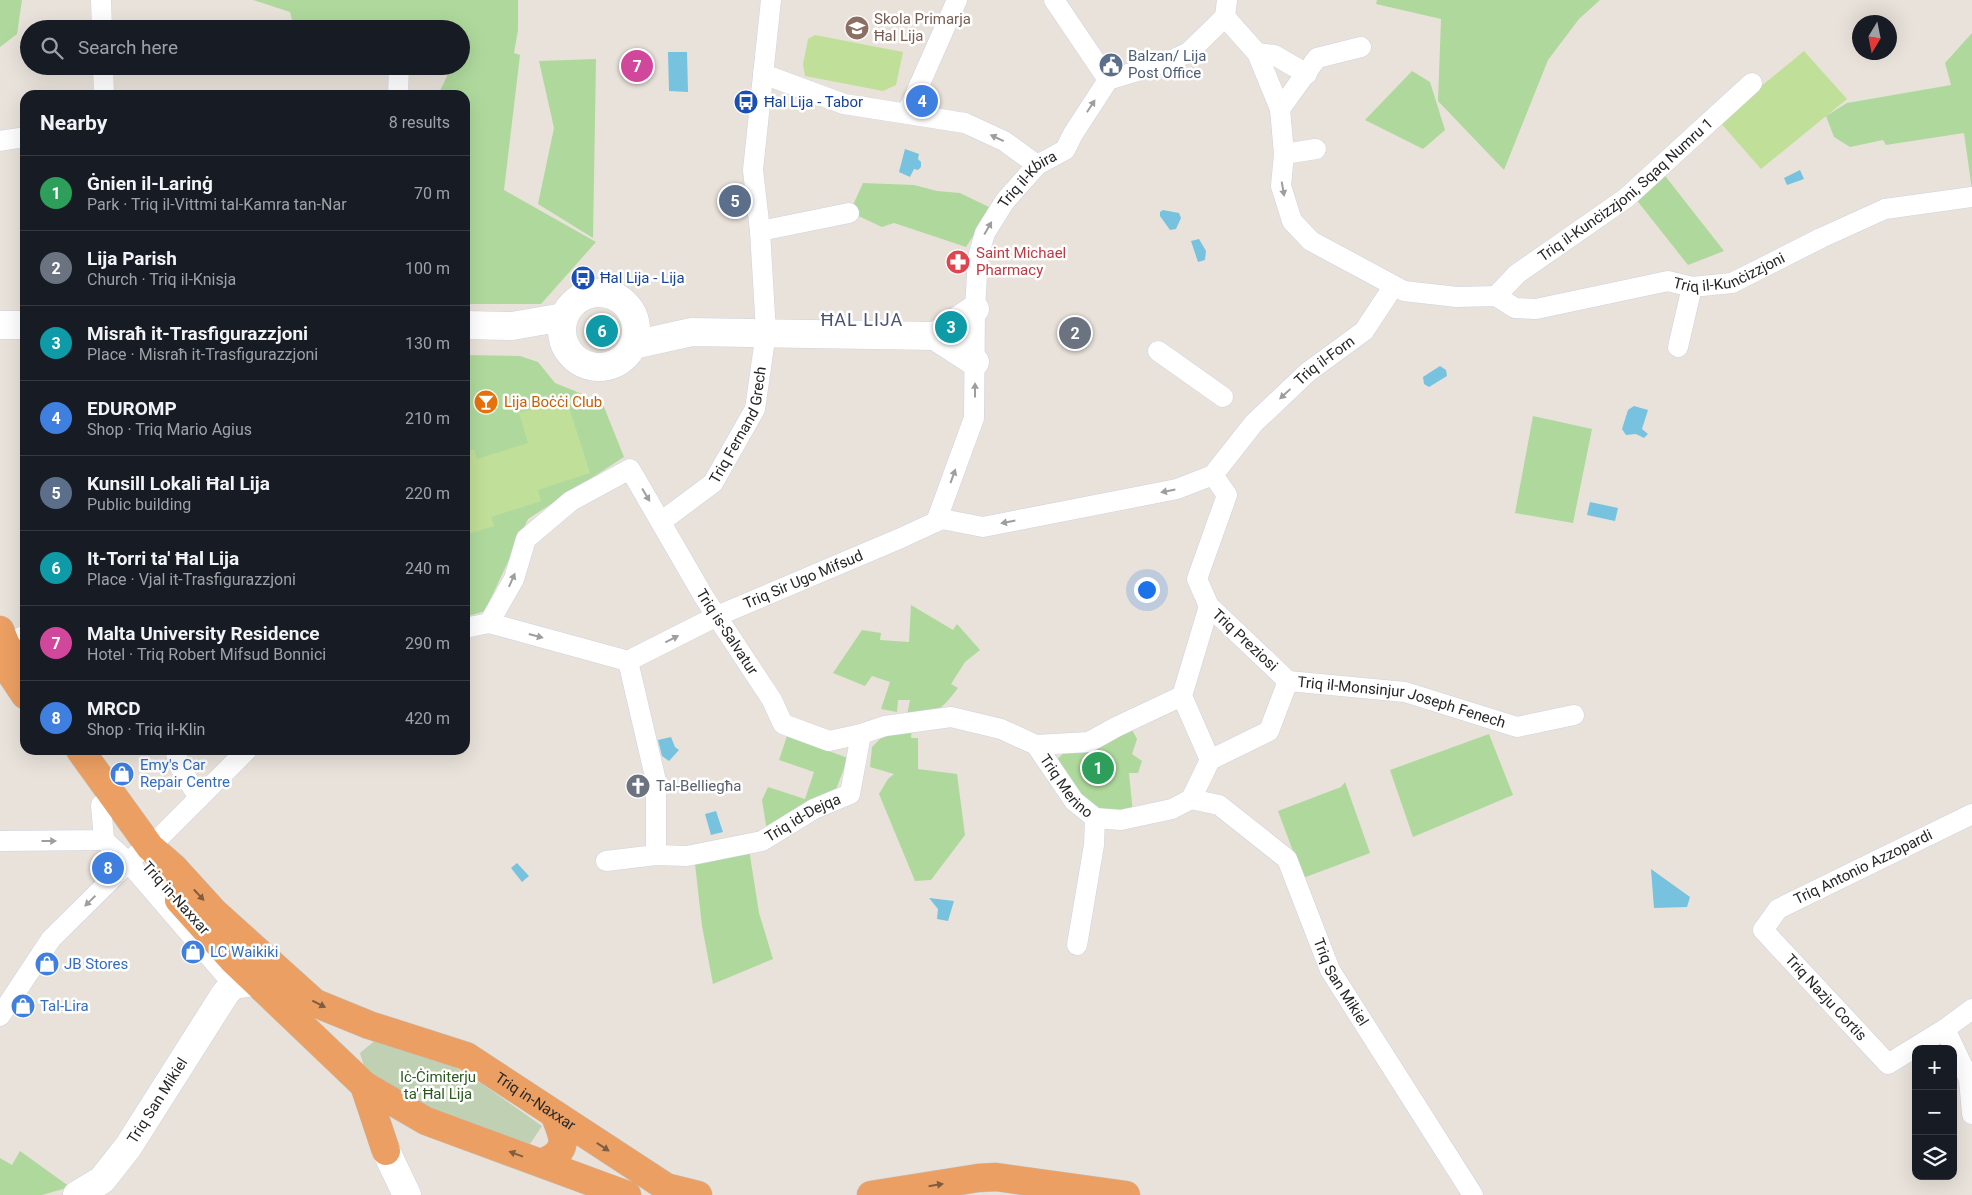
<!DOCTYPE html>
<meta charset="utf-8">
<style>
body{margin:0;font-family:Roboto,sans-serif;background:#242831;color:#f1f3f6}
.controls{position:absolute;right:15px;bottom:15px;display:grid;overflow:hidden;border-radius:10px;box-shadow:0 5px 20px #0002}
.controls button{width:45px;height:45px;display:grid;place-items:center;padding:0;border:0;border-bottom:1px solid #363941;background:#171b24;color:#f1f3f6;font:25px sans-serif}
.compass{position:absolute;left:1852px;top:15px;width:45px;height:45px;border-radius:50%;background:#171b24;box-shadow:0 5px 20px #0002;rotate:190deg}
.you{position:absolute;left:1146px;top:589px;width:18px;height:18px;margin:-12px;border:4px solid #fff;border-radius:50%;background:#1a73e8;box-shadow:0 0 0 8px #1a73e833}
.badge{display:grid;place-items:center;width:32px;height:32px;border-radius:50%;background:#db2777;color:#fff;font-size:16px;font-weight:700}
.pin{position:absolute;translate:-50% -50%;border:2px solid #fff;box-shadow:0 1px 5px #0006}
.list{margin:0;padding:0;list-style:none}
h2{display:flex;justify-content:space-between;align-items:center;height:65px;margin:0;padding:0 20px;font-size:21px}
h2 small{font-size:16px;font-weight:400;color:#9ea1a6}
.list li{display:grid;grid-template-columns:32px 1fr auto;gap:15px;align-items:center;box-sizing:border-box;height:75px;padding:0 20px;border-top:1px solid #363941}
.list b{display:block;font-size:19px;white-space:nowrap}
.list p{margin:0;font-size:16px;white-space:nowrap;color:#9ea1a6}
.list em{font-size:16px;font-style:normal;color:#9ea1a6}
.icon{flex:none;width:28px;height:28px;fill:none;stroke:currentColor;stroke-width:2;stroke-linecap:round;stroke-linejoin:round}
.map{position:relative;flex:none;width:1972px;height:1195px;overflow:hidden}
.search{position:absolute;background:#171b24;box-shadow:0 5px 20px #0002;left:20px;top:20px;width:450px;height:55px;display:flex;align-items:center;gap:12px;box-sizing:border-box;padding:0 18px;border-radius:28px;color:#9ea1a6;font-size:19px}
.panel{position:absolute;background:#171b24;box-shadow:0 5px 20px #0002;left:20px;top:90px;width:450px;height:665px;border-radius:15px}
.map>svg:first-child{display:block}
</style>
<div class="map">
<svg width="1972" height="1195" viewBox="0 0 1972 1195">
<rect width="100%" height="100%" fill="#e8e2da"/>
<!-- green -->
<g fill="#afd99c">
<path d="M0,0H22L17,34L0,47Z"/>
<path d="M253,0H518V30L514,53L520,55L504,190L596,242L541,304H465V95H438L452,66H461V45L466,36H461V29H343L292,20L290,12Z"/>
<path d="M1377,0H1600L1579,19L1548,60L1504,170L1438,101L1441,19L1376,4Z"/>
<path d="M1972,33V190L1964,133L1886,145L1883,140L1850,147L1834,137L1826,116L1847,103L1951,85L1945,63Z"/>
<path d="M596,59L593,238L538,204L554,128L539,61Z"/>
<path d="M1412,71L1430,82L1445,130L1423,149L1365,120Z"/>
<path d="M1662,172L1724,251L1688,265L1635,198Z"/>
<path d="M863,183L914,185L937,191L960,193L991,208L966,247L894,223L882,227L854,214L853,205Z"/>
<path d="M465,355L520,356L538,362L555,383L602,402L624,457L528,519L485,611L465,617Z"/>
<path d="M1533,416L1592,429L1573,523L1515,513Z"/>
<path d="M911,605L953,630L957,624L980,650L965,662L951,684L958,688C938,714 939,710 907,715L910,700H898L897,712L881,709L890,682L872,676L865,686L833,673L862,630L881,633L880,640L909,642Z"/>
<path d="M1130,726L1137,739L1132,754L1142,761L1138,773H1129L1133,814L1104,811L1073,790L1053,763L1067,750Z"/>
<path d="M912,727L911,738H918V769L957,774L965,835L931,880L915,881L879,794L888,779L894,774L870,767L872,747L885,734Z"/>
<path d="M1489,734L1513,795L1413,837L1390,770Z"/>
<path d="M787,736L848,758L827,813L767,831L762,800L768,787L805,799L814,772L779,760Z"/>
<path d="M1345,782L1370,853L1303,878L1278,811L1341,787Z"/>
<path d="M749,849L759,913L773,959L713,984L702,926L695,864Z"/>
<path d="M20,1151L70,1187L42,1195H0V1158L12,1165Z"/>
</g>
<!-- cemetery -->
<path fill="#c0d0b3" d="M378,1038L448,1063L478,1081L542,1126L530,1144L453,1120L366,1073L360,1053Z"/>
<!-- pitch -->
<g fill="#c0df98">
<path d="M815,35L903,52L896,85L883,91L805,76L803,64L808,39Z"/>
<path d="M1804,51L1847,99L1761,169L1719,121Z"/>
<path d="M566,398L590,473L538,490L541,501L491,517L494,526L465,535V452L474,449L477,459L528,443L519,413Z"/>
</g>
<!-- water -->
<g fill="#77c2df">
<path d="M668,52H687L688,92L669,91Z"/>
<path d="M905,149L919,154L918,159L921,162V167L918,170L914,169L910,177L899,172Z"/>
<path d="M1800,170L1804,179L1787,185L1784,178Z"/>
<path d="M1163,210L1179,213L1181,218L1176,229L1170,230L1160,216V212Z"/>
<path d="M1199,239L1206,251L1205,260L1198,262L1191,241Z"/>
<path d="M1440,366L1446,370L1447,376L1429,387L1424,384L1423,377Z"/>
<path d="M1634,406L1648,410L1642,429L1648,434L1644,438L1636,434L1626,435L1622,429L1628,410Z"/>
<path d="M1590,502L1618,508L1615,521L1587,515Z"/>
<path d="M671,737L675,747L679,750L669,761L662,756L658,740Z"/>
<path d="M716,811L723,832L711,835L705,814Z"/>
<path d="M517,863L529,876L522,882L511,868Z"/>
<path d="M1651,869L1690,897L1687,907L1654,908Z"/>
<path d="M929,898L954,901L948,921L937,919L938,909Z"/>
</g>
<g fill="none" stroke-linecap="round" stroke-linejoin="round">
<defs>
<g id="street">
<path d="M101,0L102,29"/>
<path d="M1054,0L1108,80"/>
<path id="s1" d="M1225,17L1257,53L1280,109L1284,154L1281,186L1292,221L1311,241L1404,291L1457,297L1496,296L1515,308L1536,309L1668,281L1692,287L1732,283L1821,238L1885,209L1972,197"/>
<path d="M1225,17L1227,0"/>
<path d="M1257,53L1274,55L1307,74"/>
<path d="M103,66L104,95"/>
<path d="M763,74L844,104L965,123L1004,141L1037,165"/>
<path d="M398,95L399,66"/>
<path d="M1280,109L1317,58L1361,47"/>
<path d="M907,113L957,0"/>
<path d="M0,141L25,137"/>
<path d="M1284,154L1316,149"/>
<path d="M760,231L849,213"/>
<path id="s2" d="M1496,296L1517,274L1626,198L1752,83"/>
<path d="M1678,347L1692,287"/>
<path d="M1158,351L1223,397"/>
<path id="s3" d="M662,521L713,483L755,409L766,332L760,231L753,170L771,0"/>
<path id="s4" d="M936,522L974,418L975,309L978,257L985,233L1005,201L1037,165L1065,150L1073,134L1108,80L1170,61L1189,52L1225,17"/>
<path d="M1209,606L1182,696L1210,760"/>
<path id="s5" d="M489,623L514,579L526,539L571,501L630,469L704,597L772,700L783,724L829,741L861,734L885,726L951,717L1001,729L1036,745L1074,801L1095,818L1121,820L1172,809L1191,799"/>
<path id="s6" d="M465,628L489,623L628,661L717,616L901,538L942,519L983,527L1177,489L1213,475L1254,423L1308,372L1364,331L1393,287"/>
<path d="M6,645L25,635"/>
<path d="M628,661L656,781V855"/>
<path id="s7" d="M1288,681L1405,692L1517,727L1574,715"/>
<path d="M1036,745L1089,742L1116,727L1182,696"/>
<path d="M175,750L180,767L199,798"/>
<path id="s8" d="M1191,799L1219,805L1287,859L1330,970L1473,1195"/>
<path d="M1191,799L1210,760L1269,731L1288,681L1209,606L1197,579L1227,495L1213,475"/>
<path id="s9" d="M1972,814L1778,909L1763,930L1888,1064L1945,1029L1972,1009"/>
<path d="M104,840L129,863L227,977"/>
<path d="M0,841L104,840L101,805"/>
<path d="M150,847L247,750"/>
<path id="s10" d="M606,861L656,855L687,856L762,841L814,809L850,794L861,734"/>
<path d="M1077,945L1094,845L1095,818"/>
<path d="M0,1016L51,939L137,854"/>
<path d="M1945,1029L1969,1079L1972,1114"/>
</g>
<g id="secondary">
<circle cx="599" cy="330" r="37"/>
<path d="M0,325H25"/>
<path d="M465,325L512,326L564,317"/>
<path d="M935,336L975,309"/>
<path d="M935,336L975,362"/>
<path d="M633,345L692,332L935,336"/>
<path d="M386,1151L407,1195"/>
<path id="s11" d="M77,1195L102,1180L128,1147L225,994L233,985L255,982"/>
</g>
<g id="highway">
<path d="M0,630L6,645L25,670"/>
<path d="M1,659L25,695"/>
<path id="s12" d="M80,750L150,847L174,868L214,912L315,1003L369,1025L466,1056L666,1187L698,1195"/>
<path d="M179,900L232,959L364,1085L426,1121L627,1195"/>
<path d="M364,1085L386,1151"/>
<path d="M542,1163C569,1151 565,1140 555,1116"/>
<path d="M871,1195L978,1178L996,1177L1126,1195"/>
</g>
</defs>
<!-- street casing -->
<use href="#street" stroke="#cfd2de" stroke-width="21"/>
<!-- secondary casing -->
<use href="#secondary" stroke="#cfd2de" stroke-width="29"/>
<!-- highway casing -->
<use href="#highway" stroke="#c3c3c3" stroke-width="29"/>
<!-- street -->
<use href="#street" stroke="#fff" stroke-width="20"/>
<!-- secondary -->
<use href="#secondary" stroke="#fff" stroke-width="28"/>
<!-- highway -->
<use href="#highway" stroke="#eb9f62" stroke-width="28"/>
</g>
<!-- one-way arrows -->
<defs><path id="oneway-solid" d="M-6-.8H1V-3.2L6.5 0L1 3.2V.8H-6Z" transform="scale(1.25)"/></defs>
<g fill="#9e9e9e">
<use href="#oneway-solid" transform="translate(1091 106) rotate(-57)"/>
<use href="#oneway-solid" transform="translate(997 138) rotate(-155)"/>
<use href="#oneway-solid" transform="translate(1283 189) rotate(80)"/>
<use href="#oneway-solid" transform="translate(988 228) rotate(-60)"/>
<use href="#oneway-solid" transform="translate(975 390) rotate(-90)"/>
<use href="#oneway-solid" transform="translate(1285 394) rotate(137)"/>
<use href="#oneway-solid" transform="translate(953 476) rotate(-70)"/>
<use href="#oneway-solid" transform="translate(1168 491) rotate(169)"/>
<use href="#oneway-solid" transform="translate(646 495) rotate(59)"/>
<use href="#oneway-solid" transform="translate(1008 522) rotate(169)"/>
<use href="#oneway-solid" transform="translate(512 580) rotate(-66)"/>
<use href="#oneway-solid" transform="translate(536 636) rotate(15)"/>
<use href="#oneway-solid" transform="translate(672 639) rotate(-27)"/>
<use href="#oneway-solid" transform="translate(49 841)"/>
<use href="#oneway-solid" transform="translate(90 901) rotate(136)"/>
</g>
<g fill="#7f5d42">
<use href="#oneway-solid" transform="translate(199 895) rotate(47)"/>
<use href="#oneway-solid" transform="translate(319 1004) rotate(27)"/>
<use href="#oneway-solid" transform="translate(603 1147) rotate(33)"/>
<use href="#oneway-solid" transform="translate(516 1154) rotate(-160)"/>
<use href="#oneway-solid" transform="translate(936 1185) rotate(-9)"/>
</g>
<!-- icons -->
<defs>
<symbol id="school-disc" viewBox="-11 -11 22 22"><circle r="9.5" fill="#8d6e63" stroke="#fff"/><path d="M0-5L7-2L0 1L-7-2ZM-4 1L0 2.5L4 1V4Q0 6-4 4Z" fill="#fff"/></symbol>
<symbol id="civic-disc" viewBox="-11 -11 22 22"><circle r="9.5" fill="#5c6f8a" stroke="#fff"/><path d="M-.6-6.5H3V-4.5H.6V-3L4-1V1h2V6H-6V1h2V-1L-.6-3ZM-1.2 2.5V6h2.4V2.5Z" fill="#fff"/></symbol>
<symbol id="bus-disc" viewBox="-11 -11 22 22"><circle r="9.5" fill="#1a4fb4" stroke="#fff"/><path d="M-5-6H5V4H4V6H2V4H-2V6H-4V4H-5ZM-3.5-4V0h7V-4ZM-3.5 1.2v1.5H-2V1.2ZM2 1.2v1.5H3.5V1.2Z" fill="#fff"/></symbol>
<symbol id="pharmacy-disc" viewBox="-11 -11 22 22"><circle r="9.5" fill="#e0444e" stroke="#fff"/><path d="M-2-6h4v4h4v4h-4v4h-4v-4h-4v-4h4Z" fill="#fff"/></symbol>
<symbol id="bar-disc" viewBox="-11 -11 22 22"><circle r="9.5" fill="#e8710a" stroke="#fff"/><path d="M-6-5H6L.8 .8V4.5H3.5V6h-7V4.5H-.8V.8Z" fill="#fff"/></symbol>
<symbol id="shop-disc" viewBox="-11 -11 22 22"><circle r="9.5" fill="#3f7fe0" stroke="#fff"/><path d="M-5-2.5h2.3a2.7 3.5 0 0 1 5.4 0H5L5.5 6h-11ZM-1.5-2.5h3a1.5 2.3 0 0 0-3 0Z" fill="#fff"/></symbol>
<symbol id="church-disc" viewBox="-11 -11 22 22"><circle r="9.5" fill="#6b7280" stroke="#fff"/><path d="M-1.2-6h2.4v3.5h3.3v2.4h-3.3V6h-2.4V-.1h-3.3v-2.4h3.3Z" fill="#fff"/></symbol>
</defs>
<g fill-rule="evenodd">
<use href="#school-disc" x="843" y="14" width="28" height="28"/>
<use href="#civic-disc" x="1097" y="51" width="28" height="28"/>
<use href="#bus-disc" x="732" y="88" width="28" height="28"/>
<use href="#pharmacy-disc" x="944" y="248" width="28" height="28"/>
<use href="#bus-disc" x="569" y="264" width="28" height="28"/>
<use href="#bar-disc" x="472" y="388" width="28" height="28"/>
<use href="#shop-disc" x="108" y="760" width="28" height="28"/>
<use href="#church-disc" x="624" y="772" width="28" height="28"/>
<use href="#shop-disc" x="179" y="938" width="28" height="28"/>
<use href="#shop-disc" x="33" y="950" width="28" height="28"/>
<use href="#shop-disc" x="9" y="992" width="28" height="28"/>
</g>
<g text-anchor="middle" stroke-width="5" stroke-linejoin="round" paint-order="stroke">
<!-- education labels -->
<g font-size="15" fill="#785e54" stroke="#fff" text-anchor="start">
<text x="874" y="24">Skola Primarja<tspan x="874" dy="17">Ħal Lija</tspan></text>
</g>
<!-- service labels -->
<g font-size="15" fill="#4e5e75" stroke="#fff" text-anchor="start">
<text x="1128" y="61">Balzan/ Lija<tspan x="1128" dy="17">Post Office</tspan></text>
</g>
<!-- transit labels -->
<g font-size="15" fill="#164399" stroke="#fff" text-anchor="start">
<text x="764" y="107">Ħal Lija - Tabor</text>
<text x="600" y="283">Ħal Lija - Lija</text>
</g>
<!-- street labels -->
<g font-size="15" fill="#272727" stroke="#fff">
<text dy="5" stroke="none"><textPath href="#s4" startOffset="366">Triq il-Kbira</textPath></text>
<text dy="5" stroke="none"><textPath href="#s2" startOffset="168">Triq il-Kunċizzjoni, Sqaq Numru 1</textPath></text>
<text dy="5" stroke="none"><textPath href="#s1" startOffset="691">Triq il-Kunċizzjoni</textPath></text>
<text dy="5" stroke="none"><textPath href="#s6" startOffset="952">Triq il-Forn</textPath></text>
<text dy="5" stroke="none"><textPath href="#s3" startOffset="128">Triq Fernand Grech</textPath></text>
<text dy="5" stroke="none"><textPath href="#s6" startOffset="362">Triq Sir Ugo Mifsud</textPath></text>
<text dy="5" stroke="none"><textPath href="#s5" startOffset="408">Triq is-Salvatur</textPath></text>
<text transform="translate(1245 640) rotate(43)" y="5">Triq Preziosi</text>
<text dy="5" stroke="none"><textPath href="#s7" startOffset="116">Triq il-Monsinjur Joseph Fenech</textPath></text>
<text dy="5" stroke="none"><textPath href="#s5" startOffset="831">Triq Merino</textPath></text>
<text dy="5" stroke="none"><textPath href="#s10" startOffset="205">Triq id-Dejqa</textPath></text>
<text transform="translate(1863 867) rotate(-26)" y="5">Triq Antonio Azzopardi</text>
<text transform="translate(176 898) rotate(48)" y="5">Triq in-Naxxar</text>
<text dy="5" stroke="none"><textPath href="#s8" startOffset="250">Triq San Mikiel</textPath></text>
<text dy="5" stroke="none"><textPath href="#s9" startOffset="334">Triq Nazju Cortis</textPath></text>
<text dy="5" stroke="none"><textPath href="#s11" startOffset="126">Triq San Mikiel</textPath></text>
<text dy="5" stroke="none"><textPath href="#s12" startOffset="590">Triq in-Naxxar</textPath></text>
</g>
<!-- health labels -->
<g font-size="15" fill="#be3a42" stroke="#fff" text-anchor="start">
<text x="976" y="258">Saint Michael<tspan x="976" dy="17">Pharmacy</tspan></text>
</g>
<!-- food labels -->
<g font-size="15" fill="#c56008" stroke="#fff" text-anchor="start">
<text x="504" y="407">Lija Boċċi Club</text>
</g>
<!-- shop labels -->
<g font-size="15" fill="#366cbe" stroke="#fff" text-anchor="start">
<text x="140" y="770">Emy's Car<tspan x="140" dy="17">Repair Centre</tspan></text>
<text x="210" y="957">LC Waikiki</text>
<text x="64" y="969">JB Stores</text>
<text x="40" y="1011">Tal-Lira</text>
</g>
<!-- worship labels -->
<g font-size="15" fill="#5b616d" stroke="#fff" text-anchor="start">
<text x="656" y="791">Tal-Belliegħa</text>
</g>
<!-- park labels -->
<g font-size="15" fill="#2c5a21" stroke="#fff">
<text x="438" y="1082">Iċ-Ċimiterju<tspan x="438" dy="17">ta' Ħal Lija</tspan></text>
</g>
<!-- quarter labels -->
<g font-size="18" letter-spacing="1" fill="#4d5372" stroke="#fff">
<text x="862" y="326">ĦAL LIJA</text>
</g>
</g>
</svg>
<div class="controls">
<button>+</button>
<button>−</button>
<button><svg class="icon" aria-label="layers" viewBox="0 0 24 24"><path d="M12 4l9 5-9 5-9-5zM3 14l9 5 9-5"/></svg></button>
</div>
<svg class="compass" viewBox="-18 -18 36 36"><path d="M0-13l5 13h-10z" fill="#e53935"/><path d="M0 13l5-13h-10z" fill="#9ea1a6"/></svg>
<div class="you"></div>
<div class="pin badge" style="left:1098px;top:768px;background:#2e9e5b">1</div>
<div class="pin badge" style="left:1075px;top:333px;background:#6b7280">2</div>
<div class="pin badge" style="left:951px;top:327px;background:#0f9aa8">3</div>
<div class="pin badge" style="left:922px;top:101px;background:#3f7fe0">4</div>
<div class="pin badge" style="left:735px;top:201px;background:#5c6f8a">5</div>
<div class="pin badge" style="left:602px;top:331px;background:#0f9aa8">6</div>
<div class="pin badge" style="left:637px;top:66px;background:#d1479c">7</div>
<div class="pin badge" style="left:108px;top:868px;background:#3f7fe0">8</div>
<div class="search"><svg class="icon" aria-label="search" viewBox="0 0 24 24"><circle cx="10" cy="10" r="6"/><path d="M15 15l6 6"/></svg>Search here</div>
<section class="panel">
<h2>Nearby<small>8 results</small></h2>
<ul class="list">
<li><span class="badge" style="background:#2e9e5b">1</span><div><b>Ġnien il-Larinġ</b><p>Park · Triq il-Vittmi tal-Kamra tan-Nar</p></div><em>70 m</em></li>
<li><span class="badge" style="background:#6b7280">2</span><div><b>Lija Parish</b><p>Church · Triq il-Knisja</p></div><em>100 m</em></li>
<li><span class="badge" style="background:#0f9aa8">3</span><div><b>Misraħ it-Trasfigurazzjoni</b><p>Place · Misraħ it-Trasfigurazzjoni</p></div><em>130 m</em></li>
<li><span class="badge" style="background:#3f7fe0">4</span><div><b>EDUROMP</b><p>Shop · Triq Mario Agius</p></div><em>210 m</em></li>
<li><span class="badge" style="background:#5c6f8a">5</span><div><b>Kunsill Lokali Ħal Lija</b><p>Public building</p></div><em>220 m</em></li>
<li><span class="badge" style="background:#0f9aa8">6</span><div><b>It-Torri ta' Ħal Lija</b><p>Place · Vjal it-Trasfigurazzjoni</p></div><em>240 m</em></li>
<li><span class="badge" style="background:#d1479c">7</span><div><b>Malta University Residence</b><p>Hotel · Triq Robert Mifsud Bonnici</p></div><em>290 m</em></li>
<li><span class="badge" style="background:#3f7fe0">8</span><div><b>MRCD</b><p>Shop · Triq il-Klin</p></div><em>420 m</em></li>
</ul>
</section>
</div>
